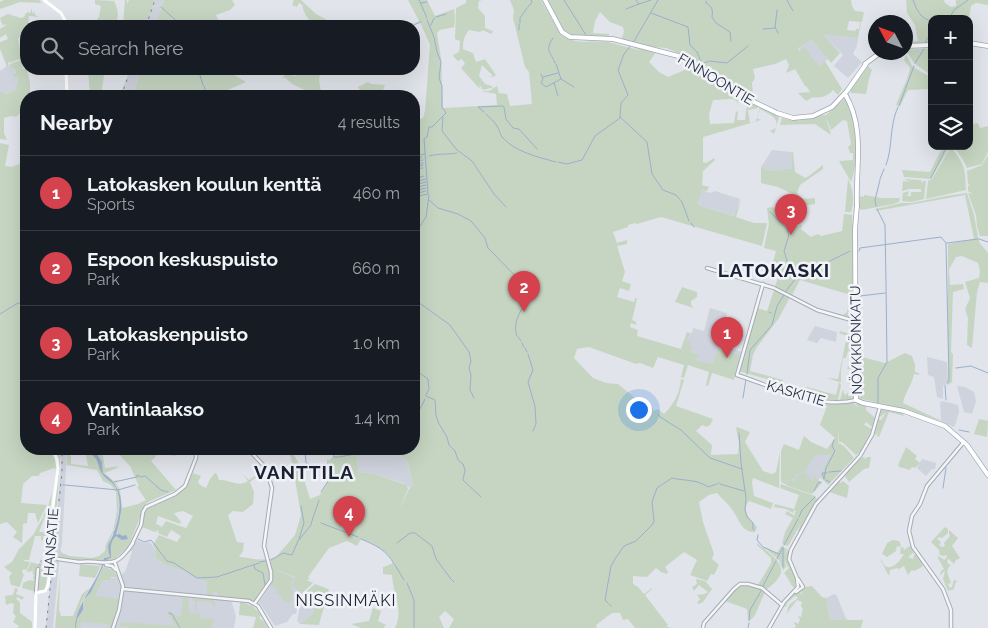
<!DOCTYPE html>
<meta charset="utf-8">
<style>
body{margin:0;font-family:Raleway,sans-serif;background:#242831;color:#f1f3f6}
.controls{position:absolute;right:15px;top:15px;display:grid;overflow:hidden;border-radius:10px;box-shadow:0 5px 20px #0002}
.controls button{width:45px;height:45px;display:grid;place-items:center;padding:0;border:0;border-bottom:1px solid #363941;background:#171b24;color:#f1f3f6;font:25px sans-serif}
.compass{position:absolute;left:868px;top:15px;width:45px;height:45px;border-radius:50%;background:#171b24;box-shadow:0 5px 20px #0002;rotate:311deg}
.you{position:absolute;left:638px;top:409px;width:18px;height:18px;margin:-12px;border:4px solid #fff;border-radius:50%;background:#1a73e8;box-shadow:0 0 0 8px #1a73e833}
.badge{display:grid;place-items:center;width:32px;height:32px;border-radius:50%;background:#d4424e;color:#fff;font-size:16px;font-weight:700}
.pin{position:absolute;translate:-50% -41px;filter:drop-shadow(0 1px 2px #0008)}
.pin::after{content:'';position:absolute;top:26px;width:18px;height:15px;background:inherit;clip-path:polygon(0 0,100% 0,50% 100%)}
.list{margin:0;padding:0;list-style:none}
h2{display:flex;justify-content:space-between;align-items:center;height:65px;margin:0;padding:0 20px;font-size:21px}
h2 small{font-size:16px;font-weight:400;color:#9ea1a6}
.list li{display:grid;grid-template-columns:32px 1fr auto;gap:15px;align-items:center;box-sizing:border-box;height:75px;padding:0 20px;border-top:1px solid #363941}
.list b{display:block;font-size:19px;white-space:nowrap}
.list p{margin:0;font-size:16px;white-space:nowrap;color:#9ea1a6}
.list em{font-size:16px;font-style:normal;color:#9ea1a6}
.icon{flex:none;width:28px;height:28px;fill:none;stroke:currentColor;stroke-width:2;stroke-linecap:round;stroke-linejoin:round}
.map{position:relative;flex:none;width:988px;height:628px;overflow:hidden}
.search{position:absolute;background:#171b24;box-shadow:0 5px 20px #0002;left:20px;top:20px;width:400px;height:55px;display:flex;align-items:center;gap:12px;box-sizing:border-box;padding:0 18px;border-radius:20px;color:#9ea1a6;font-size:19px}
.panel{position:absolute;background:#171b24;box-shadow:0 5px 20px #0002;left:20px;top:90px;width:400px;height:365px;border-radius:20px}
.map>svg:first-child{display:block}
</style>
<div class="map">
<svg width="988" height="628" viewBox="0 0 988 628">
<rect width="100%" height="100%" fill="#e1e4ea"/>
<!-- built -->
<g fill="#cfd3dd">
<path d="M155,0H164L155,26H145Z"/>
<path d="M824,33L858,38L857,46L853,54L862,62L848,78L834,66L843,55L823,34Z"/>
<path d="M812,40L828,59L819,66L798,48Z"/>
<path d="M10,64L11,68H14L18,81L17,85L15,90L4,94L0,91V71Z"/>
<path d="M130,69H141L133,96H120Z"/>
<path d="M772,150L791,152L792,168L773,171L761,167Z"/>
<path d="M702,190L710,193L715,191L740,199L735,216L701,206L698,202Z"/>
<path d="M710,308L727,313L722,334L730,336L727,347L742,352L737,370L696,360L697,354L684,350L690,333H692L693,328L704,331Z"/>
<path d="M815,326L837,332L836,342L821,338L817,343L807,340Z"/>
<path d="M927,357L947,362L948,381L943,386V399L937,397L934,377L928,375Z"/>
<path d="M957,386L965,387L974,392L976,401L972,414L964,412Z"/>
<path d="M942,401L958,405L959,412L955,426L953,427L941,421L940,402Z"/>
<path d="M61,449H67L62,544L60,552L53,628H46L61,467Z"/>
<path d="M363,449H394L408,462L413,485L410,488L403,483L374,474L356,472L358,460L356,457L357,455L365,454Z"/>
<path d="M817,454H832L812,494L791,487L781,482L782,479L810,463Z"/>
<path d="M922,459L936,463L935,469H932L926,476L917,468Z"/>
<path d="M137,540L143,543L150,542L156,551L155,557L165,565L187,572L193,577L207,582L212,592H216L218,596L230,597L236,616L234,628H81L82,622L103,579L118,577L125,572L132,552L130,550Z"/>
<path d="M273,569L300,579L303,592L299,598L296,614H293L287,622L275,626L259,602L272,583Z"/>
<path d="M307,591L319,601L313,615L300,624L297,621L301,601Z"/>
<path d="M834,594L837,596L846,619L830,620L826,598Z"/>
</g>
<!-- green -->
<g fill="#c6d5c2" fill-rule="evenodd">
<path d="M4,0H39L42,3L20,2L0,9V2Z"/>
<path d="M95,0L114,1C117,7 119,13 117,20L113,22L110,26H92L99,17L101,6L95,4Z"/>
<path d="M125,0H127V4L129,0H155L145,26H123Z"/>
<path d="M164,0H232L235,5L230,10L216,15L221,26H155Z"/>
<path d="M294,0H301L316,14L335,24V26C317,26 307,25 302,5L299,3L297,7L292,5Z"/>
<path d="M408,0H427L435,16L454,9L455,18L454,27L440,30L437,33L441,58L443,108L497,105L496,94L481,91H489L497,86L499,93L507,94L510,106L532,104L529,72L525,67L513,18L514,10L510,0H541L559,32L542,0H544L560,32L559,33C576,46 588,40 608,42C619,44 630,49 642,50L634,48L635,46L656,52L649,62L659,72L668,77L692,67L725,89L692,65L739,95L728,91L740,97L737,107L738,102L733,99L713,100L709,114L710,124L734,123L736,111L738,112L737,120H745L746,110L749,103L741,100L742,97L751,102V103V102L759,106L758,108L748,110L750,123L756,121L760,107L779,117L774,134L770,131L776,128C779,116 768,114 760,109L757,118L761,120L703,137V162L706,163L714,158L715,160L703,171L702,185L709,187L707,191L702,190L698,203L701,206L734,216L741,200L736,217L754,223H767L762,246L661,217L637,224L635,223L628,225V227L613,232L617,243L627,240V244L617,246L625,272L622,281L631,284L629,291L620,288L617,297L634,302L635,298L637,299L632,320L636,322V325L631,323L630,327L638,330L637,336L681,349L687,332L690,333L687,341L691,342L690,345L692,347L690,352L698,354L696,360L713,364L718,349L739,355L734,380L712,373L708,386L706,385L709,372L688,365L684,378L681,377L684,365L658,357L653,368L640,363L636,364L589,347L577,349L574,358L593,378L606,383L618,384L647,408L651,405L654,411L658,409L664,414C674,404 680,393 681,379L684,380L676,406L713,419L710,425L706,427L703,425L701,426L696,431L712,445L711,455L738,454L739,443L736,428L737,427L750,432L745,442L763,471L772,474L776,472L780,452L779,488L753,478L752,482L754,496L773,503L771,509L749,501C740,511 751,519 757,527L755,532C742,533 739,519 733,511C729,504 722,499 717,493L709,495L699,502L703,522L714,554L712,559L719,565L714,575L711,574L707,581L690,575L697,560L684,552L665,567L668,572L667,574L661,572L656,568L647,577L633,576V584L638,587L644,594L652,588V589L645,595L668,625L666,626L671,628H635L628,619L623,620L620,613H612L596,625L597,628H449L454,619L445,611L439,617L444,628H395C404,610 393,594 392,575L383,574V567L394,563C387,550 374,544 361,539L357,546L347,541L329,548L308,577L310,579L307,580L313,583L302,593L292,586L295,577L277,570L293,578L291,583L288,582L292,584L290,587L294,590L289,604L282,599L283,595L282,597L276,593L278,590L270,586L273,581L275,583C272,579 272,566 270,559L276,557L295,535L301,515L292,462L288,449H304L294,455L300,466L310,499L320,495L330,478L327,469V459L330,460L333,456L351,453L357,449H363L365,454L357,456L358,465L357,472L374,474L407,485L408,489L399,510L409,489L413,485L408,462L394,449H414V121L423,118L425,111L430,45L420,22L410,25L419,21Z"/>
<path d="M466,0H482L479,1L478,8L485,16V28L493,31L491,34L483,30L480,32L469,30C464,36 463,41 463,49L473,53L476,62L485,59L496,75L493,77L488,76H493L482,65L479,76L485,84L494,87L483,90L480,85L479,86L481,89L478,87L461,68L465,64L462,59L458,61L454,57L453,55L459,52L460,41L455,39L456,8L466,3Z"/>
<path d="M546,0H851L852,6L855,11L864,12L862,22L849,21L847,30L855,31L856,29H859L860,24L859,23H861L858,38L823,34L840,53L831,63L812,40L798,48L799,51L804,47L819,66L825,61L842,89L838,95L833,90C829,95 821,99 813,97L806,101L798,93L810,92L807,87L805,86L795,69L786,73L789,65L786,59L775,64L753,69L755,78L752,83L753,96L748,98L707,74L681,54L666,48L642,46L621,40L624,32L623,27L610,22L600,12L595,21L593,33L609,34V37L570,36L561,29Z"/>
<path d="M906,0H944L945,3L951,7L956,6V0H988V5L976,3L971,6L969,19H932V44L906,45V42L918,41L915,25L907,13Z"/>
<path d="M32,8V14L34,11L35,15L39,17L29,16L28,26L18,39L22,58L9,63L8,61V69L0,49V42L8,39L6,34L0,38V29L6,25L4,24L3,26L0,18L8,14L21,18L24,17L27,12L30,13Z"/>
<path d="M932,48V76L914,63L906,50Z"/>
<path d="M906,55L913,67L932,78V89L908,90L900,106L896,105L907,79L910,68L904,60Z"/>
<path d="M21,60L23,68L27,69L30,83V96H26V118H24V114H19L16,117L11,116L4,118V133L7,140L0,139V91L5,94L15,90L18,81L17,77H14L13,75L16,73L14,68L11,69L10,64Z"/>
<path d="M868,66L872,70L869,79L866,94L851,93L850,88L856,81L852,88Z"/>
<path d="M88,69H105L101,96H90Z"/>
<path d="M141,69H224L246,82L228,90L231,96H133Z"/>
<path d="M283,69H288L287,74L296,76L304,69H321L319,80L321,92L329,95V96L318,93L312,94C304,88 291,86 286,78H284L283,77L285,75L282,72Z"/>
<path d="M368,82L371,84L385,85L382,93L378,96L361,92L358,87Z"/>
<path d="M845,99C859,124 860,156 851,182L839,161L853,160V153H850L848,147L851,144L847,121L843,120L831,130L826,117L831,135L815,124L780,125L782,118L790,120L788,119H798V121H803H799V118L823,112L821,115H826Z"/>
<path d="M978,123L980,128L988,126V152L982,164L967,168L962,158L953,146H969V125Z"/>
<path d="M0,143L9,145L5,166L12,167L26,161V191L22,189L25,191L24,197L26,199V449H51L55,460L56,469L54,468L40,473L39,476H32L23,484L21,503L47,505L38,523L35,513H28L27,523L23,524L22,543L13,537L17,532L7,522L0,524Z"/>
<path d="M943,146H950L931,179L904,177L902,170L930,172Z"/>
<path d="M950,148H952C965,166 965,168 966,190L926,199L928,181L932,179Z"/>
<path d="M791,152H793L795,172L805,178L809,176L823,165V169L800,185L797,193L803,199L815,198V204L801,206L793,202L788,216L795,221L796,224L797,226L802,225L801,229L811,237L818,234L821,236L842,231L844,214L852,215L854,241V316L853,318L843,315L847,312L851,295L800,280L792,295L775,287L779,274L771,271L776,251L764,248L769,224L767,208L772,207L785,213L792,194L778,187L761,183V167L773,171L792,168Z"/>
<path d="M988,155V236H980L977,226L976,215L968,193L973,194L968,191V186L970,185L968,184L967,171L982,165Z"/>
<path d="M848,179C853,189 855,202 851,212H845Z"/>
<path d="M904,179L921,180L922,183L923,181H926L924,199L911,202L902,201L903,193L909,191L908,195L906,196H913H911V192H921V189H909L902,191L903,181L910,182Z"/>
<path d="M967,193L974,215L979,242L988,253V283L980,282L977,292L972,348L967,345L968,318L965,309L970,298L965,282L979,278L980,271L978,263L962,256L956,257L949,269L950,285L963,284L964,289L953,292L951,352L953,354L952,382L948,385L946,383L948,380V244L974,239L965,195L876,211V209L901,203H912L946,196Z"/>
<path d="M864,195L881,198H900L899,202L893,204L862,210L859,208L860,196L864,197Z"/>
<path d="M682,287L697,292V297L691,301V305L694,308L675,302Z"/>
<path d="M774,290L790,297L779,318L757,347L753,355L750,371L783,380L781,385L770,380L738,371L753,325L757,308L767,311Z"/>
<path d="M840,331L853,335V397L851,398L853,399L840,400L843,389L844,394L846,395L848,392V396H852L851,386L847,383L852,384L851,369H847L848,366L852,367L851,351H848L846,358H843L841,371V382H839L841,385L838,400L815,398L795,392L807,387L836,395L839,382L827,378L838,379L847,336L839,333Z"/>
<path d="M905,353L912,356L915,365V372L919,373V375L914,374C912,385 905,392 903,403L944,422L904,409L862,399L864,402L858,400L857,398H860L858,393V354L862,355V357L885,363Z"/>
<path d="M798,397L838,404L853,402L858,408L855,402L866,405V410L875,418L872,427L866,422L864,425L872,429L861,451L856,455L842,442H839V429L838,446L828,471L839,443L844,446L854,458L828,485L820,477L831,454L826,455L817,454L808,466L806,471L796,475L794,479L781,481V451L784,444L799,450L804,436L811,442L827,449L835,438L820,425L827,406L799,400L798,403L797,402Z"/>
<path d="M882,409L902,412L904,416L889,412L879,437L877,436L880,429L877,435L875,434L878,419L881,420L886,412L879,418Z"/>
<path d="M979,419L988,421L987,437L974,434Z"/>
<path d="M906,447L917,456L915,459L920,463L915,468L912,467L910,470L899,467L898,465Z"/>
<path d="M54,449H61L53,558C48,543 57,487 59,467V459Z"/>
<path d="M86,449H91V451C93,454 97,458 98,461C99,465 99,471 103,475C105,477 108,477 109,479C124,492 119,515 114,531L116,533L114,535L113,533L108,546L110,557L104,558L95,578L79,576L80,564L99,566L100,562L59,558L60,550L62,553L70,556L92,558L99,556L105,551L106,544L113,531L117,511L116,492L111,485L103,481L97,470L67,465V453L71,456V464L88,466L86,454Z"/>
<path d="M94,449L100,450L103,456L105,468L119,466L115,469L104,473L114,481L118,480L116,483L120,490L122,508L138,504L146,500L137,487L139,486L130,466L114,449H160L165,453L176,454L175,456L159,453L151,461L176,490L150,501L145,505L128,547L115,559L116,561L105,562L106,559H110V544L117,533L121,515V504L117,486L103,473L102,462L101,461L100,465L99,459L92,451L101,460Z"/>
<path d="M864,457L865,459L867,457H871L869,468L864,469L849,482L844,475L857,461Z"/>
<path d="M264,470L265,471L250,482L254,492L253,504L243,512L233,511L228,515L237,542L244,543L243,551L239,557C249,557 256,561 266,559L270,576L269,580L256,601L218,596L216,592H213L212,595H207V582L193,577L187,572L165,565L155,557L156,550L153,545L159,535L177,542L181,536L171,530L167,537L158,533L159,530L155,532L142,527C145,495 159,507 179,493C186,488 189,480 193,473L201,476L198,482L200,485L206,488L210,479L215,473L217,474L219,480C230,479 238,488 248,481L243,474L249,480ZM183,511L193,516L186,528L166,521L161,528V526L156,524L158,516L180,524L181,522L174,513Z"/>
<path d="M806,472V475L809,476L811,479L801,476L812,480L814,476L817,478L815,481L817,479L822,483L812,494L791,487L781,482L792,480L794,482L797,476Z"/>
<path d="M839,481L840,483L843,481L849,486L847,498L829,492Z"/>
<path d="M781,484L815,496L816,499L819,497L800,532L798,531L800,525L788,546L782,544L785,532L793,518L785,514L787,511L795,516L794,514L796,511L794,510L793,513L786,509L774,507L775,504L794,509L799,495L780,488Z"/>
<path d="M52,492L48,536H43V541L41,540V536H35L29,560H24V561L30,562L27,570L23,569L22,573L24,574L20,586L19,587L11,585L9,577L12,573L4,567L12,562L19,549L33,535L43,517L44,519L39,532H45L47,521L43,516L48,507Z"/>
<path d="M945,527L948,529V533L942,538L939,537L937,539L941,542L939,545L942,547L945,546L944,543L950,536L949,534V530L958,538L952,546L960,558L956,560L954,564L949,559L947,560L948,564L951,565C944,570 949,576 951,583L948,584L950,588L952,587L954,580L957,581L955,584L954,589L948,591L943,579L945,571L942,573V575L940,574L941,571L944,569L938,558V556L945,560L947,556L946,555L944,556L940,555L939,550L931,542Z"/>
<path d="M893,540L899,541L901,545L900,547L897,546L896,551L887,557L882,554L887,543Z"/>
<path d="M757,543C776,559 795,569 767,589L758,585L771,563V558L757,545Z"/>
<path d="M781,546L787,549L784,556L788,549L789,551L788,557L797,581L795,580V587H793L786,578L792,584L784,573L789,568L787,566L785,559L786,567L783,570L779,560L765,548V547L777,553Z"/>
<path d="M910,546L914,552L908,557L913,559L915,553L923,564L922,567L914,571L912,570L908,575L904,566L899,569L897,568L890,570L889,576L880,559C882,560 883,563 884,565C890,572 901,561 903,555L905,554H900L901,547H903L904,550Z"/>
<path d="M31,562L41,565L42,572V564L44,565L43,571H47L46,566H48L47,572L44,573H47L46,587L44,590H38L40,569H36V589L33,591L22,588L23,583L30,580L34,581L33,577L34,575H33L32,566V571L27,572Z"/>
<path d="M110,566L115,570L112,569L118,577H111L110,580H103L95,596L120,599L111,628H110L108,624L82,622L81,628H76L77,619L83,610V601L91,592L103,567L111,569Z"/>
<path d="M60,574L59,610L61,616H73L82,594L90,588L81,603L75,628H55Z"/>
<path d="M696,579L705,581L712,589L703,602L699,604L697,603L700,599L697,595L705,594L708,592L699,585L694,591L692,587L697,584Z"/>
<path d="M315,584L328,589L330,592L322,613L319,625L300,624L312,615L319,601L312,597L313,594L307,591Z"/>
<path d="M745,584L761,589L765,592L755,615L750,621H748L747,609L725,601L734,589Z"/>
<path d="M812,586L822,597L826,598L830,620L846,619L848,620H863L861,628H794L796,626L794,623L795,622L798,624L800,620L798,616L801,617L803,608L801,607L802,602L797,600L786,614L789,605L798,598L795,596L787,603L786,607L784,606L796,592H799L803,595L800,591L806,587Z"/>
<path d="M15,588L18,589L16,594L24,597L22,600L18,597L16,599L20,602V613L32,622V628H18L19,626L13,622L16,616L13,613L14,604L11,603L6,605L5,596L13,595Z"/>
<path d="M188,596L214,599L215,609L211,602L197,601L196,613L200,614V618L213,619L214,618L212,628V622L211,628H135L120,626L121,622L175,626L167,611L171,612L177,616H181L183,597L188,598L189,612L195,614V601Z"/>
<path d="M240,602C250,604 256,607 261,616L259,618L264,621L268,628H253L256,617L239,615Z"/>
<path d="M373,608L381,611L378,621L386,625L383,628H361L351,624L369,621Z"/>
</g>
<!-- water -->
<path fill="#9bafcc" d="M91,449H94L102,462L103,473C127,490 123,510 116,535L120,534L122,536L126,535L128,539L122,540L116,536C109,543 111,549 111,558L106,560L91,592L83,601V610L77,619L76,628H75C76,602 98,584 104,558L110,557C109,554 108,549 108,546C109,542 112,538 113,535C118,521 123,503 116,488C113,482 107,480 103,475C97,468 100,460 92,455Z"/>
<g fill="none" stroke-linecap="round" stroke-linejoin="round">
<!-- stream -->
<g stroke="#9bafcc" stroke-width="1">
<path d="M419,0L427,18"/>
<path d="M564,0L586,35"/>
<path d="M636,0L639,4L651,0"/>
<path d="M787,0L793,11"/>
<path d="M913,0C917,10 920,19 932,21"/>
<path d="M706,1V3C712,7 713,9 712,17L716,23L730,32L731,41"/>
<path d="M421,3L427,2"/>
<path d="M161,7L182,26"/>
<path d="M528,7L532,2L531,0"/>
<path d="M626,9L639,4"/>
<path d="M651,13L688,27L690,45L697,52L702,64L709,61L727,63L748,46"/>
<path d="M436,17L446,14"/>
<path d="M949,19L954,10L968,0"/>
<path d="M520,23V18L527,8"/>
<path d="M431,25L434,18"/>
<path d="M411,26L421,22"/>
<path d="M775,27L778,33"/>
<path d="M763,29L775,28L777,10"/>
<path d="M519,30V24"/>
<path d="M553,38C544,51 551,52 555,63"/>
<path d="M633,43L658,0"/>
<path d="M926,44V40L932,33"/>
<path d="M915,63L924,49"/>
<path d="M556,64L561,79L574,87"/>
<path d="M198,69L203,85"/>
<path d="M541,74L543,79L541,83L546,87L561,79"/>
<path d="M543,77L558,73"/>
<path d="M554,83L558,96"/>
<path d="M204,86L207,96"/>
<path d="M899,106L914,66"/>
<path d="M484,112L478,107L502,106L504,107L506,119L513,128L519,129L537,149"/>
<path d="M486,114C490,118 494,121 497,126C499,129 500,134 502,137C515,152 538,157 556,162"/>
<path d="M443,117L442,131L457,150L472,161L494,194L506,207"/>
<path d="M620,117L647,142L652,174L663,190L676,195L682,202L689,221"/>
<path d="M620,117L621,103L628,95L618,70L624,54L631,45"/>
<path d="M414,156L425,154"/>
<path d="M429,156C441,153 446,155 457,153"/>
<path d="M418,158L422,157"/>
<path d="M414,161L423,160"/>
<path d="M558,162L567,164L582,160L595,136L620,118"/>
<path d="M414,164L423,163"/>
<path d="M886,165C893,147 889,126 898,107"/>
<path d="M414,167L423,165"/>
<path d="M414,169L423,168"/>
<path d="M931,178L947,146"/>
<path d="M414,179L424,176"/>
<path d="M880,179L884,169"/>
<path d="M414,182L426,179"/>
<path d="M414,185L426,182"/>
<path d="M414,188L426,185"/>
<path d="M414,191L426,188"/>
<path d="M414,194L426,191"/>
<path d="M414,197L428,194L424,139L427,137L429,127H432L446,113L442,107V86L439,78L441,62L437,52L434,37L427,20"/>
<path d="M429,200L438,208L458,214L471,221L485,238L488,248L525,286C535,303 509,314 517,336"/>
<path d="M876,206L875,200L880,180"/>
<path d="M877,209L885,225L886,282"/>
<path d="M770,212L787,229L789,235L784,251L791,274L796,278"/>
<path d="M691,223L694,227"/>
<path d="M414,235L426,217L429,195"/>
<path d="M979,239L988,242"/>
<path d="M947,243L978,239"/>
<path d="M859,251L860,248L941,237L946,243L949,380L947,383"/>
<path d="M786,291L796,278L850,251"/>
<path d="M510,294L539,288"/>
<path d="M414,296L418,302L450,325L469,352L471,361L469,368L471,375L470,390L474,398"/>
<path d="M860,296L885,293"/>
<path d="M769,312L771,313"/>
<path d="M0,314L18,303L26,304"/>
<path d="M518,337L521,341"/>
<path d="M522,343L524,347"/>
<path d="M525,348L527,352"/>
<path d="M528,354L533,370L528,382L535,406L536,424L533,431"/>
<path d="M956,368L971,366L988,373"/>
<path d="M414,369L428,379L429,389L426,395"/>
<path d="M747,374L750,350L772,325L777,306L784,295"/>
<path d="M945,385L946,400"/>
<path d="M426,396L435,400L436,416L439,424L447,437L449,445L455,451L458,460L463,464L465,470L463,480L481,497"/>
<path d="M743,398L746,379"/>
<path d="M878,403V378L887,362L886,283"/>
<path d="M658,414L660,417"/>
<path d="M660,417L681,430L710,458L742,469"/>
<path d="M414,421L425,399"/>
<path d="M959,430L969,432"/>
<path d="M739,433L741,462"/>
<path d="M305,449L306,463L329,472L330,474"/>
<path d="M365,449H366"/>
<path d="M334,457V449"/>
<path d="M335,457H338"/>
<path d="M339,457L355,454L361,449"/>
<path d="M741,463L746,498L745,510L747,517L753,523V529L754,530"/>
<path d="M829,472L841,471"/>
<path d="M824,478L822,473H827"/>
<path d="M824,479L826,468L835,451L832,446L834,440"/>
<path d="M826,480L830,482"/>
<path d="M114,482L137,477V475L141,477L145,476L161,490L168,492"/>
<path d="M718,483H719"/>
<path d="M720,484L744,491"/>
<path d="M63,485H64"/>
<path d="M65,485L118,490L135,485"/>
<path d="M943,488L946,468"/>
<path d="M814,491L818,483L821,482"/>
<path d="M321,492L330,478L332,465"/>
<path d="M799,517L802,510L815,497"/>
<path d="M321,523L358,537"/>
<path d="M311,524L319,500"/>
<path d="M758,535L757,540L763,547L779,554"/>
<path d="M138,539L144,542L151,540L167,561L174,563L197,578L217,577L259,563"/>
<path d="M299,539L304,523L301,506"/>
<path d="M361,539C375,545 387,550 394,564"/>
<path d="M397,543L410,533H415L432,546L436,559L451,579"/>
<path d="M784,545L798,519"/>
<path d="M783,548V567"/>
<path d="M777,559L783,547"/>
<path d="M271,560L283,553L292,555L298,541L311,525"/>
<path d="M260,562L266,561"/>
<path d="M254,565L255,569L263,573L265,585"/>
<path d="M395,565L404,580"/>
<path d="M452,580L454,582"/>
<path d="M407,583L414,600V628"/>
<path d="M763,586L776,561"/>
<path d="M608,603L605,600L611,566L615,559L624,546L636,541L652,525L654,521L652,502L657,488L672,478C684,481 697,479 708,487L717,484"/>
<path d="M609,604L611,606"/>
<path d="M169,613L172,614L180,628"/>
<path d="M749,620L750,610L761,591"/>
<path d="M748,628L749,623"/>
</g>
<!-- tertiary-tunnel -->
<path stroke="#bcc0c9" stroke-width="2.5" stroke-dasharray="2.5 1" stroke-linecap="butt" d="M38,569L42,560L49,559H58"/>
<defs>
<g id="tertiary">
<path d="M707,268L774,288L817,310L855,321"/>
<path d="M763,284L737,375C771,386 820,410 856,400"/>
<path d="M872,435L880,407"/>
<path d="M248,449L266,468L272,488L264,546L271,572V580L255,603"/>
<path d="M132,544L141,525L143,512L146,507L175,494L185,486L196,458V449"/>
<path d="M58,559L79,562"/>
<path d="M79,562C108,559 113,573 133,543"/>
<path d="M106,565L112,566L116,570"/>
<path d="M798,587L797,578L789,559L791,550L816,504L860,456L872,435"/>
<path d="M123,589L249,601L258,606L271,628"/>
<path d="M796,592L803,587L798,579"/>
<path d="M36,593L38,569"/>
<path d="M113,628L119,610L123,586L115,563"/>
<path d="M703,628L704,623L734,589L740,584H748L762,588L782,605"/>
<path d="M769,628L784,602L798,587"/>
<path d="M951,628V610L943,589L913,547L909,531L912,516L920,504L927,486L963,443"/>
</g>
<g id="primary">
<path d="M545,0L562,32L570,37L613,39L682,57L718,82L752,101L777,113L793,118L813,116L832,107L847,91L866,64"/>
<path d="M969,43L988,46"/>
<path d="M906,46L932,45"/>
<path d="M865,64L881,52"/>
<path d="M845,94C866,129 855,168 857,207"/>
<path d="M857,205L855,229L856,400L863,403L904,411L945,426L967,445L988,475"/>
</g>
</defs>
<!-- tertiary casing -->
<use href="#tertiary" stroke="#a6abb5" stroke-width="4.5"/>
<!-- primary casing -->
<use href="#primary" stroke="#a0a8b7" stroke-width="5.5"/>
<!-- tertiary -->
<use href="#tertiary" stroke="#f4f6f8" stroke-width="2.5"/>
<!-- secondary -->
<g stroke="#fff" stroke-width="3">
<path d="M44,0L61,13L68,26"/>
<path d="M66,69L67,96"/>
<path d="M35,628L36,593L45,591C52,581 49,558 50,545C50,520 55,494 58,468L57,460L53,449"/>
</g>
<!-- primary -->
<use href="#primary" stroke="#fff" stroke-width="4"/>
<!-- rail -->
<g stroke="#7a8295" stroke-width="1" stroke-dasharray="2.5 5" stroke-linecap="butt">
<path d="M146,26L155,0"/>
<path d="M121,96L131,69"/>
<path d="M46,628L62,472V449"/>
</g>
</g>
<g text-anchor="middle" stroke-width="5" stroke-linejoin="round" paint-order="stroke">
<!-- street labels -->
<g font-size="14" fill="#293143" stroke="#f1f3f8">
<text transform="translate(716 79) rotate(31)" y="5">FINNOONTIE</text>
<text transform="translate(856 340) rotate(-91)" y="5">NÖYKKIÖNKATU</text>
<text transform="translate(796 393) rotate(16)" y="5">KASKITIE</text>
<text transform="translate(51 542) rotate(-86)" y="5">HANSATIE</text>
</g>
<!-- quarter labels -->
<g font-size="16" letter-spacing="1" fill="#1b2234" stroke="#f1f3f8">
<text x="346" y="606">NISSINMÄKI</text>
</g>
<!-- district labels -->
<g font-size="19" font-weight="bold" letter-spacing="1" fill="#1b2234" stroke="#f1f3f8">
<text x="774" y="277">LATOKASKI</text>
<text x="304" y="479">VANTTILA</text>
</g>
</g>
</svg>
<div class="controls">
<button>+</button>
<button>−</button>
<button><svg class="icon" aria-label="layers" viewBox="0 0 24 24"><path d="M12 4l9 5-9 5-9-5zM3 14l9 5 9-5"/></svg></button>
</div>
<svg class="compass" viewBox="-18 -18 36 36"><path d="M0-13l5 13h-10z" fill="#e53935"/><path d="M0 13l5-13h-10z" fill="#9ea1a6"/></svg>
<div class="you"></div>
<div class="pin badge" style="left:727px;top:358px">1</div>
<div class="pin badge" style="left:524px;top:312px">2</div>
<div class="pin badge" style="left:791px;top:235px">3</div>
<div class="pin badge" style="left:349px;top:537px">4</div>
<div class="search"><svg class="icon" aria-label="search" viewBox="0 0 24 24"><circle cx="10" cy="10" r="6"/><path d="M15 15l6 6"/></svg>Search here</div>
<section class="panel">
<h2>Nearby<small>4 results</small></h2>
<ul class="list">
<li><span class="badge">1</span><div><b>Latokasken koulun kenttä</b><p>Sports</p></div><em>460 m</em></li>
<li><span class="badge">2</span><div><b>Espoon keskuspuisto</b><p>Park</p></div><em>660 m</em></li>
<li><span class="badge">3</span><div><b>Latokaskenpuisto</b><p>Park</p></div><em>1.0 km</em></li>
<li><span class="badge">4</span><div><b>Vantinlaakso</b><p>Park</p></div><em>1.4 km</em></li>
</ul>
</section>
</div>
